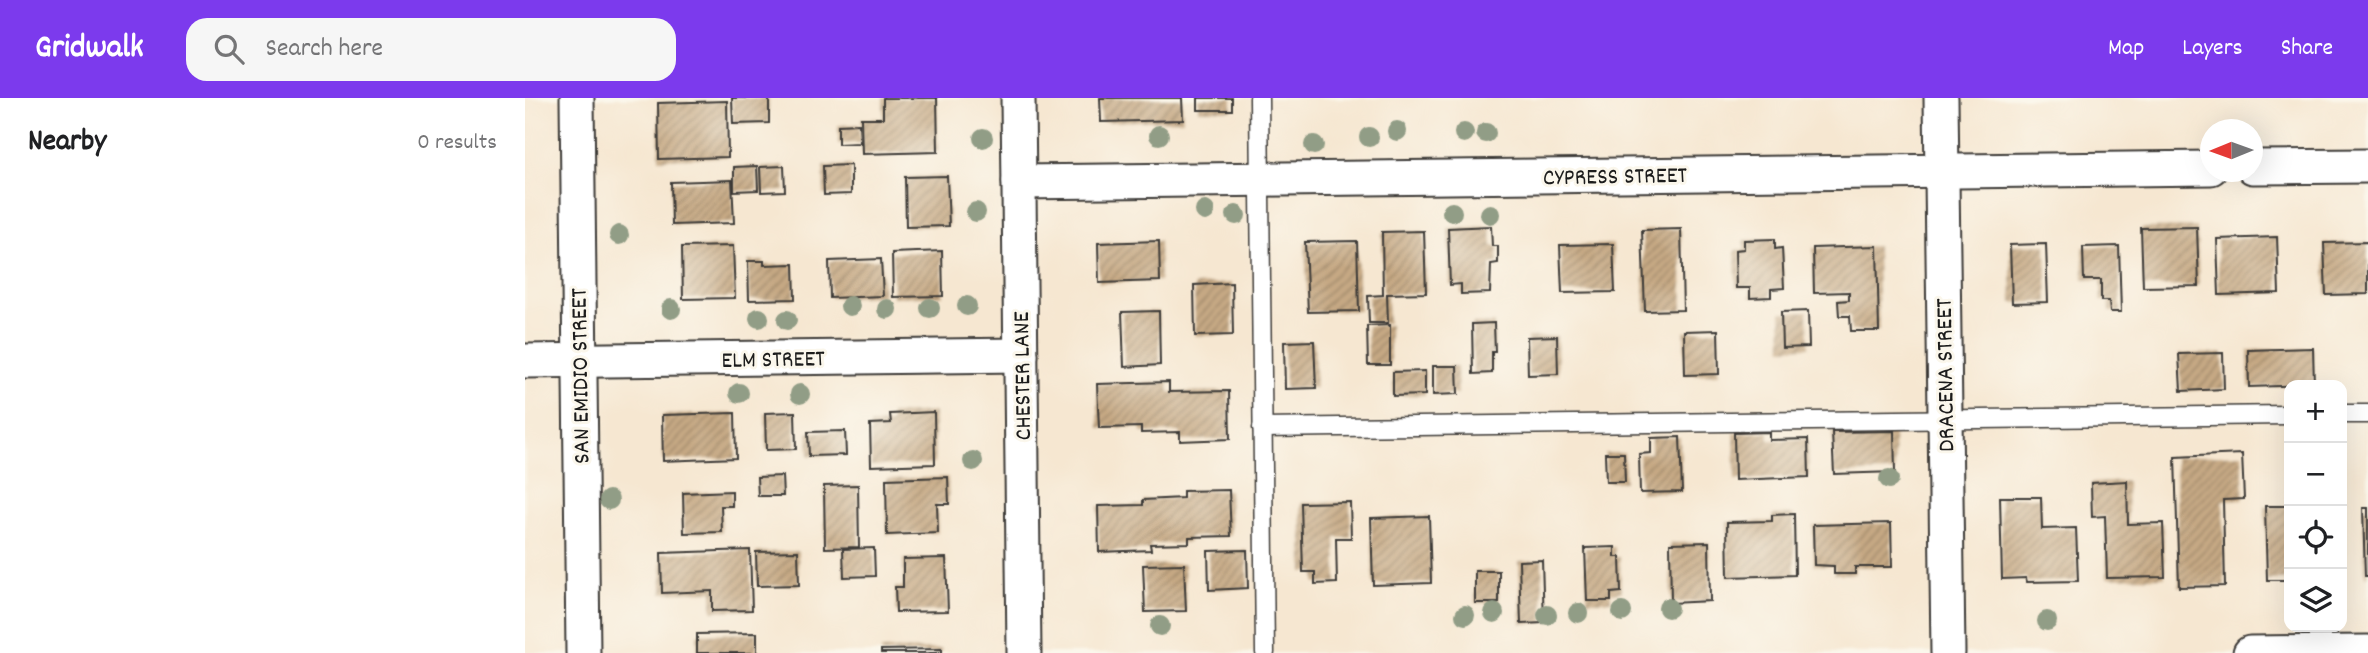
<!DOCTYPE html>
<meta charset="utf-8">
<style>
body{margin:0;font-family:Dekko,sans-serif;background:#f6f6f6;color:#202124}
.controls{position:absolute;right:21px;bottom:21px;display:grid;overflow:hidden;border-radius:14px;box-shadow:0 7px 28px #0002}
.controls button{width:63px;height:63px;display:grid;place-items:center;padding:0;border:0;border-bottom:2px solid #e0e0e0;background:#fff;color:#202124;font:35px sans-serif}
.compass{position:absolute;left:1675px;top:21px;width:63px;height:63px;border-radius:50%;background:#fff;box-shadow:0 7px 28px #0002;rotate:269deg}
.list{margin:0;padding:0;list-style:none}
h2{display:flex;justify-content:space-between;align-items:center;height:91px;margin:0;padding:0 28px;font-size:30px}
h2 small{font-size:23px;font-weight:400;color:#757577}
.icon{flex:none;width:38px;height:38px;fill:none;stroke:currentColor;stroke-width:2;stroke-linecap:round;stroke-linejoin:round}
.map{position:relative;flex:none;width:1843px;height:555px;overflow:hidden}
header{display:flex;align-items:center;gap:42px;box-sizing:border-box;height:98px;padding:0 35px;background:#7c3aed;color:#fff}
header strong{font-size:33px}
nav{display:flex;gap:38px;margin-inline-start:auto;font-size:24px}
.search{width:490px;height:63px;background:#f6f6f6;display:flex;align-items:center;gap:18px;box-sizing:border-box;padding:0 24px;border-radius:21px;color:#757577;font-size:26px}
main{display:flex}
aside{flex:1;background:#fff}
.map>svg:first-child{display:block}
</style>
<header>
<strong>Gridwalk</strong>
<div class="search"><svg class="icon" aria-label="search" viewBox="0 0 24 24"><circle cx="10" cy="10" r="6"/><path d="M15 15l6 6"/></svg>Search here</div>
<nav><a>Map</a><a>Layers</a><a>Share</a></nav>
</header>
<main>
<aside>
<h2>Nearby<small>0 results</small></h2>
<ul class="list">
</ul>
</aside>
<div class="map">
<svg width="1843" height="555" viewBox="0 0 1843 555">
<defs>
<pattern id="building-hatch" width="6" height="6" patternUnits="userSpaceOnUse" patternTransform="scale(1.75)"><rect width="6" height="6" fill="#c6a984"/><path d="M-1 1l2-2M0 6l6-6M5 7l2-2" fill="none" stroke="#a0896b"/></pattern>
</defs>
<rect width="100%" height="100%" fill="#fbf7ec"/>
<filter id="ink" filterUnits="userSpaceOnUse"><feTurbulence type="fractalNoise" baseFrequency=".0143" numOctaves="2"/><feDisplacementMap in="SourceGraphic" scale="14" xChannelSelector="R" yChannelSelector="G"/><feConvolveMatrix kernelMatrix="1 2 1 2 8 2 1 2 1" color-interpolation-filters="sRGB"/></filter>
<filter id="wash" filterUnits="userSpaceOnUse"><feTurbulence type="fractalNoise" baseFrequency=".00686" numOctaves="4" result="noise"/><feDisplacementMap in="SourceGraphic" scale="28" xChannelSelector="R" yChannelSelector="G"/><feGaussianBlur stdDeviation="1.57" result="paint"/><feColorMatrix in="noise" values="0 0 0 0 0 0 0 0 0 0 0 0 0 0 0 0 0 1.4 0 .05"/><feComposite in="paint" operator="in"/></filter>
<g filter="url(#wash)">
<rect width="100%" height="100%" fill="#f6e7d1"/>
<g id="blocks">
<!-- building -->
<g fill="url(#building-hatch)">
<path d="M207,0H244V25L208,26Z"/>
<path d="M358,0H412L413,54L337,56L336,20H358Z"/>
<path d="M575,0H657L658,22L576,24Z"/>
<rect x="673" y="0" width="34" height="12"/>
<path d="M202,3L203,59L134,61L133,5Z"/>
<path d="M334,26L335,45L313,46V27Z"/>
<path d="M326,67V96L299,97L298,68Z"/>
<path d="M232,68L233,92L209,93V69Z"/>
<path d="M259,68L260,93L236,94L235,69Z"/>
<path d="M422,78L424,128L381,129L380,79Z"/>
<path d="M207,82L209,125L147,127L146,84Z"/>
<path d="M966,128L967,148H973V165L966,166L965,195L936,196V186L925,187L923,130Z"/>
<path d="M1672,129L1674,188L1618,189L1616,130Z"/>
<path d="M1156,131L1158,212L1120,213L1117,132Z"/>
<path d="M899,133L901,195L862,196L863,225H844L843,198L858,197L857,134Z"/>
<path d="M1752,139L1754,195L1694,197L1692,141Z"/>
<path d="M1250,141V151L1257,150L1259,190L1246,191V199L1225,200V190H1211L1210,152L1219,151V142Z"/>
<path d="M634,143L635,183L574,185L573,145Z"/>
<path d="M832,143L834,213L783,214L780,144Z"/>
<path d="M1843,144V196L1801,197L1799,145Z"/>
<path d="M1088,146L1090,194L1037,195L1035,147Z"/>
<path d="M1521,146L1523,204L1487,205L1485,147Z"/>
<path d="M208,148L210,200L158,201L157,149Z"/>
<path d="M1352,148L1354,233H1326L1325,218H1314L1313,203L1324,202V194L1289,195L1288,150Z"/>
<path d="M1594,148L1596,214H1585L1584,203H1576V182H1559L1558,149Z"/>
<path d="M417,153L418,198L368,199L367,155Z"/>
<path d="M356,161L358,198L305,200L304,163Z"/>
<path d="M223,163H239V167L269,166L270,201L224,202Z"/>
<path d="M707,185L708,237L670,238L669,187Z"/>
<path d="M634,213L635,267L599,269L597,214Z"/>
<path d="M1283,213L1284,249L1257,250L1256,214Z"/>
<path d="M969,225L970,254H967V275L948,276L947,226Z"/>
<path d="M865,227V267H843L842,228Z"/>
<path d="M1193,232L1194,276L1160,277L1159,233Z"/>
<path d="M1032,238L1033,276L1003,277L1002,239Z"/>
<path d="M789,243L791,290L760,291L759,244Z"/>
<path d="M1788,250L1789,287L1724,289L1723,252Z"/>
<path d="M1698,255L1699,291L1656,293L1654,256Z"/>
<path d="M908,268H932L933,296L908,297Z"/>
<path d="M900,273V297L868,298V274Z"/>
<path d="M644,284V294L704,293L705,341L655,343V334L616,335V329L574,330L572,286Z"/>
<path d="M270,314L271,351L241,352L240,315Z"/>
<path d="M409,314L410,366L346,368L345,326L366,325L365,316Z"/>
<path d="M210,315L211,360L138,363L137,317Z"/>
<path d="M320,333L321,357L284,358L283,334Z"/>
<path d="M1369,333L1370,374L1309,376L1307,334Z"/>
<path d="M1244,334V342L1283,341L1284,379L1210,382L1209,335Z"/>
<path d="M1155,339L1157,394L1115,395L1114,356L1126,355V340Z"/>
<path d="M1080,355H1099L1100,384H1081Z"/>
<path d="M1717,356L1719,401L1698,402L1700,488L1654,489L1650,359Z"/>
<path d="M257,378L258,398H233L232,379Z"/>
<path d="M423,379L424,406H412L413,435L362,437L361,381Z"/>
<path d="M1602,383L1603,426L1638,425L1640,479L1582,480L1580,418L1567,419L1566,385Z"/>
<path d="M333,387L334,449L300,450L299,388Z"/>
<path d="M704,392L706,438L664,439V445L625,446L626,452L574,454L573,408L618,407V402L658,400V393Z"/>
<path d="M207,393V408H196L197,434L159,435L158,395Z"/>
<path d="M1475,399H1516L1517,431L1551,430L1553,483L1502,484L1501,480L1477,481Z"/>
<path d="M825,404L826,440H811L812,485L790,486V474H778L776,405Z"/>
<path d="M1740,408H1764V482H1742Z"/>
<path d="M1838,410H1843V478H1840Z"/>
<path d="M1269,416L1270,477L1203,479L1202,424L1247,423V417Z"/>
<path d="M904,418L906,485L848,487L846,420Z"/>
<path d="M1366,425L1367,469H1330V476H1309V468L1289,467L1288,427Z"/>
<path d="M1184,444L1185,503L1146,505L1145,445Z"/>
<path d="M1090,449V459H1095L1096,494L1086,495V503H1062L1060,450Z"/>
<path d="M349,450L350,478L319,479L318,451Z"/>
<path d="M225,452L227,512L187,513V493L137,495L136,455Z"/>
<path d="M722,452L723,490L684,492L683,453Z"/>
<path d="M273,453L274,487L232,488L231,454Z"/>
<path d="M421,460L423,513L371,514L370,489H378V461Z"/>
<path d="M1017,462L1019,525L996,526L994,463Z"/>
<path d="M659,466L661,513L620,514L618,467Z"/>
<rect x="950" y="473" width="24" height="32"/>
<path d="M232,535V555H172V536Z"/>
<path d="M417,551V555H356V552Z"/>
</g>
</g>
</g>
<g filter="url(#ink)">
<use href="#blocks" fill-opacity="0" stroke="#3d3a37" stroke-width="2"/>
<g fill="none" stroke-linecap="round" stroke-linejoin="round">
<defs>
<g id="service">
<path d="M734,0L740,555"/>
<path d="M1817,316H1843"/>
<path d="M737,330L1764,317"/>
</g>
<g id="minor">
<path d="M52,0L58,555"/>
<path d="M493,0L499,555"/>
<path d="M1416,0L1423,555"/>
<path d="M1728,69L1843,68"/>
<path d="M494,84L1686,70"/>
<path d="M0,263L496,257"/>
<path d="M1725,555L1843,554"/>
</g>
</defs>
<!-- service casing -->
<use href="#service" stroke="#3d3a37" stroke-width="21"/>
<!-- minor casing -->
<use href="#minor" stroke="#3d3a37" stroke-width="37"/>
<!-- service -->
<use href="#service" stroke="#fff" stroke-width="18"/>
<!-- minor -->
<use href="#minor" stroke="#fff" stroke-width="33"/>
</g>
<!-- trees -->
<g fill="#919d86">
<circle cx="872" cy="33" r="10"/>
<circle cx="939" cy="35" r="10"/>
<circle cx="961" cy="35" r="10"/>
<circle cx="634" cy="37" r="10"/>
<circle cx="844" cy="39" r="10"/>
<circle cx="458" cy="40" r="10"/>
<circle cx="789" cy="47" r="10"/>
<circle cx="680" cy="113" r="10"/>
<circle cx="451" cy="114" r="10"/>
<circle cx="927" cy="114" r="10"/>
<circle cx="965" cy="116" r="10"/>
<circle cx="711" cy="117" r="10"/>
<circle cx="94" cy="137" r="10"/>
<circle cx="325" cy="208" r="10"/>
<circle cx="442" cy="208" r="10"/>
<circle cx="405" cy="210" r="10"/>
<circle cx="146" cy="211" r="10"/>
<circle cx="362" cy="211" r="10"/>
<circle cx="234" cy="220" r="10"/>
<circle cx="262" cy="222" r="10"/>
<circle cx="214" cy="295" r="10"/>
<circle cx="275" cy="296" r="10"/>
<circle cx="448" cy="363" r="10"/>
<circle cx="1364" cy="381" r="10"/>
<circle cx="84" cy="402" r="10"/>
<circle cx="1143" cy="510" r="10"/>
<circle cx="1097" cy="514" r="10"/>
<circle cx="969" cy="515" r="10"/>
<circle cx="1053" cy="515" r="10"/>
<circle cx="940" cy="517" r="10"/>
<circle cx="1022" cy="517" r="10"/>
<circle cx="1522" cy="523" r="10"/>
<circle cx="635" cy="528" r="10"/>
</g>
</g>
<g text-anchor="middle" stroke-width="6" stroke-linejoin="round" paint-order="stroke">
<!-- street labels -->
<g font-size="24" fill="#1c1c1c" stroke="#fbf7ec">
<text transform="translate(1090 77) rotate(-1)" y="8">CYPRESS STREET</text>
<text transform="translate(248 260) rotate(-1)" y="8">ELM STREET</text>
<text transform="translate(1419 277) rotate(-91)" y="8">DRACENA STREET</text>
<text transform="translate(54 278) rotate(-91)" y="8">SAN EMIDIO STREET</text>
<text transform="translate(496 278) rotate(-91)" y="8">CHESTER LANE</text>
</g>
</g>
</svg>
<div class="controls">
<button>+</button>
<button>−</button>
<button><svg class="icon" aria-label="locate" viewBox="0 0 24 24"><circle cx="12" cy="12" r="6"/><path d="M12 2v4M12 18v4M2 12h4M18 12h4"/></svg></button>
<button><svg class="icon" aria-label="layers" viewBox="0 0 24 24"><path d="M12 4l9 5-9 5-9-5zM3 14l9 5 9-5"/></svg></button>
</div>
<svg class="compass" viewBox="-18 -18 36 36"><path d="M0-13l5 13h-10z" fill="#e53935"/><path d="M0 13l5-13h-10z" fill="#757577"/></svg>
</div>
</main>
